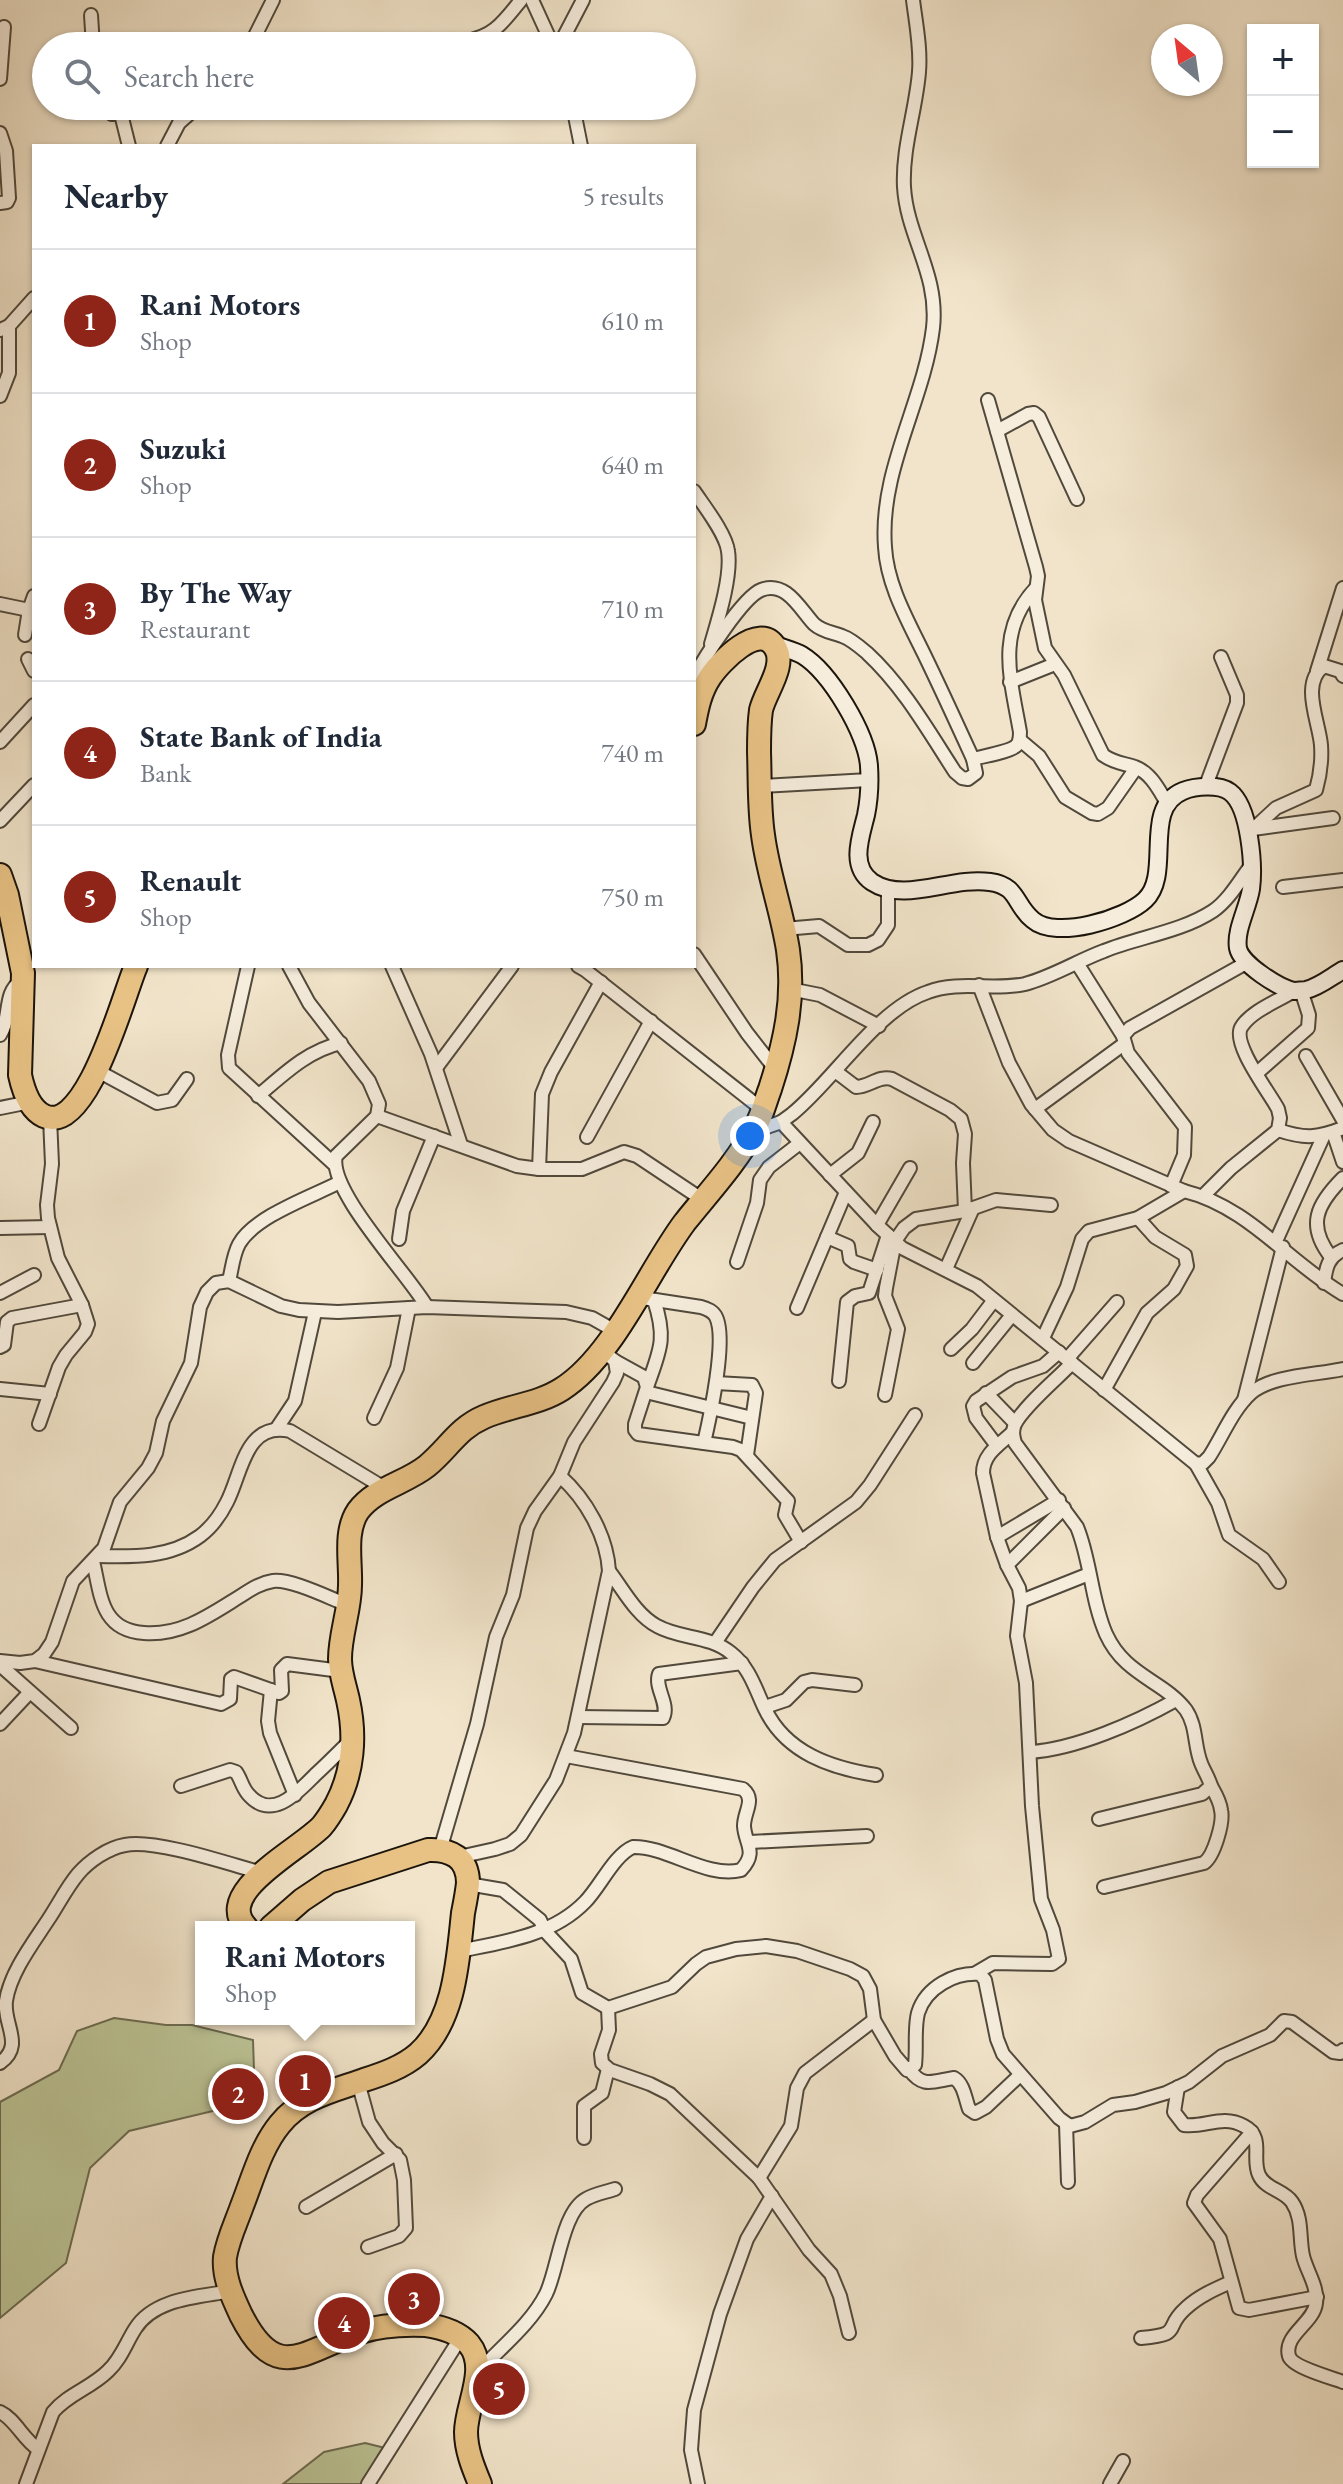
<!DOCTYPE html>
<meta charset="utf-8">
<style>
body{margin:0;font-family:"EB Garamond",serif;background:#f2f2f3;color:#1f2937}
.controls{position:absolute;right:24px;top:24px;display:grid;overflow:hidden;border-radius:0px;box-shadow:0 2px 6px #0004}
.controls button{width:72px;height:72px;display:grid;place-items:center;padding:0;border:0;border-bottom:2px solid #e0e1e3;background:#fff;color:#1f2937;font:40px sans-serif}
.compass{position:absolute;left:1151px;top:24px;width:72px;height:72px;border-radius:50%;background:#fff;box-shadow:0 2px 6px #0004;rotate:331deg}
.you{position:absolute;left:750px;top:1136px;width:28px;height:28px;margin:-20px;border:6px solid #fff;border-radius:50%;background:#1a73e8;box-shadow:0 0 0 12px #1a73e833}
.badge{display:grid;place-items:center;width:52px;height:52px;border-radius:50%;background:#8f2418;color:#fff;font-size:26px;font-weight:700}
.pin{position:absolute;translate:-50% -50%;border:4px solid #fff;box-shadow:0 2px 8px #0006}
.popup{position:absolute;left:195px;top:1921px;width:220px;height:104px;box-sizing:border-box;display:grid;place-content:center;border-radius:0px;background:#fff;filter:drop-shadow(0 2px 6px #0005);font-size:26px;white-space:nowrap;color:#747a83}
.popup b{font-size:30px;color:#1f2937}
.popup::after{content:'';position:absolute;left:50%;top:100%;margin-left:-16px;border:16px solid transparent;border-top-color:#fff}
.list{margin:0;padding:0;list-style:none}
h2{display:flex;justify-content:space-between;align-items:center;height:104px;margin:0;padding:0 32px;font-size:34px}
h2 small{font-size:26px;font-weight:400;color:#747a83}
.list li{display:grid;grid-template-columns:52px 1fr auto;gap:24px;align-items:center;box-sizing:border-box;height:144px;padding:0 32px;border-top:2px solid #e0e1e3}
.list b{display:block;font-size:30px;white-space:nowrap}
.list p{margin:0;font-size:26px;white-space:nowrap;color:#747a83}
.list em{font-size:26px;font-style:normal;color:#747a83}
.icon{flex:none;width:44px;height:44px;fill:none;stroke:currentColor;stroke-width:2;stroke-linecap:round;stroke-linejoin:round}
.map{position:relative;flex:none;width:1343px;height:2484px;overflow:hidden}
.search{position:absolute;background:#fff;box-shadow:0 2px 6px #0004;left:32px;top:32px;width:664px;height:88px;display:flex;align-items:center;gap:20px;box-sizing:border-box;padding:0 28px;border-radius:44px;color:#747a83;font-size:30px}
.panel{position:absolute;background:#fff;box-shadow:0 2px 6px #0004;left:32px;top:144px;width:664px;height:824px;border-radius:0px}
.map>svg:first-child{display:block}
</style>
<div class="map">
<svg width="1343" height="2484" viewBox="0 0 1343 2484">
<rect width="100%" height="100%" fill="#f1e4ca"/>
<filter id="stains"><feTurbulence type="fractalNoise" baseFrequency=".0025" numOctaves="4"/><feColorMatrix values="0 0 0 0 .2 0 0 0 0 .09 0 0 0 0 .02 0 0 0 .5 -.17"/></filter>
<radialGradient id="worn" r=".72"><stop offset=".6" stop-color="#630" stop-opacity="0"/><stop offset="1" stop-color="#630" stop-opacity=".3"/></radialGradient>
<!-- green -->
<g fill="#bcc496" stroke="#6c6c51" stroke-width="2">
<path d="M114,2018L166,2025H192L253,2040L255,2101L129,2131L90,2168L66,2263L0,2318V2102L59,2070L77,2031Z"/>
<path d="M365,2443L389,2449L371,2484H283L324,2452Z"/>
</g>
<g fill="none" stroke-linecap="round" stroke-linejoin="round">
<defs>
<g id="street">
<path d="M532,0L553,46"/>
<path d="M91,15L93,46"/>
<path d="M250,46L273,0"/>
<path d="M407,46C433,43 473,47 495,29C505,21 513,10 521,0"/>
<path d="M559,46L583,0"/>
<path d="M0,79L4,27"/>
<path d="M100,106L112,114L125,113"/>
<path d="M573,106L581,146"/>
<path d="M0,133L6,151L9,198L7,202L0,203"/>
<path d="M129,146L122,118L125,113L141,106"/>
<path d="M167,146L179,123L198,106"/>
<path d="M0,330L9,326L34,298"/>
<path d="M0,396L9,373V326"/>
<path d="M988,400L1036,567L1038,576L1035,600L1045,648L1064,675L1103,755C1114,763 1123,763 1135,767C1151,773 1159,790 1167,803"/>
<path d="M997,431L1028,414L1034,413L1039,417L1077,499"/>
<path d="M694,491C704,506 726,534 728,551C732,576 718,620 711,644"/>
<path d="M0,604L29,610"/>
<path d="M25,635L29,610L34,596"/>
<path d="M28,659L34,671"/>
<path d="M1317,671L1343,588"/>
<path d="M694,677C704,658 743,597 761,590C786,580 800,609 814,624C823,632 832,632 842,636C851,639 860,647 867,653C903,686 929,732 955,772L962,778L968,779L976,773L973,759C957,724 941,689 924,654C908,621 887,585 885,547C879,470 924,402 933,328C939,274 907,237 904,187C902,148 916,110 919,72C921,48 916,24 913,0"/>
<path d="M1010,682L1055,664"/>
<path d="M1020,740L1039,756L1065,797L1092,813L1098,814L1108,808L1136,768"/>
<path d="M0,742L34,705"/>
<path d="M973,759C983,756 1011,752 1017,745C1020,741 1020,736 1020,732C1011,680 995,631 1036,588"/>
<path d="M760,786L869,780"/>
<path d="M1205,788L1237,703V695L1221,657"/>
<path d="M0,821L34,785"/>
<path d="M1253,829L1333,818"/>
<path d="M1248,834L1276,808L1316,790C1320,776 1322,759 1321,745C1319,721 1300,683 1324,666L1340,671L1343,676"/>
<path d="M1283,887L1343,880"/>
<path d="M784,929L819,926L848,945H868L878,940L888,925V890"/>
<path d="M694,954L747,1033L776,1070"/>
<path d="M1077,963L1123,1036"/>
<path d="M248,966L228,1055L229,1068L334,1164"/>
<path d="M289,966L309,1003L369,1081L379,1104L377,1116L336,1156C327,1190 409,1275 427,1307"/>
<path d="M392,966L431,1054L461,1145"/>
<path d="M578,966L585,970L763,1110"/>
<path d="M979,985L1009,1063L1031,1104L1053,1130L1069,1141L1184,1191C1249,1207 1288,1262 1343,1294"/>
<path d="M790,989L820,995L879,1026"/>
<path d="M0,1035C11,1019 3,992 21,981"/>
<path d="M1306,1056L1343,1120"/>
<path d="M436,1068L512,966"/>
<path d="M96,1070L157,1103L172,1100L187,1079"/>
<path d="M835,1071L856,1087C869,1087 879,1075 892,1079L950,1110L961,1119L965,1134L963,1163L965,1211"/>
<path d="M1257,1073L1308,1028L1309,1015L1301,990"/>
<path d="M258,1096C284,1074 307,1051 341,1043"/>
<path d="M0,1108L30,1102"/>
<path d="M1035,1109L1124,1044"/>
<path d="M377,1116L517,1166L539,1169H582L624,1152L637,1156L703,1200"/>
<path d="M781,1122L877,1225L902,1248L977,1286L1196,1464L1203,1463L1209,1457C1222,1437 1233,1409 1251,1393C1272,1375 1316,1375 1343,1369"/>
<path d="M1278,1130C1305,1139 1317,1138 1343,1128"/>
<path d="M756,1131L781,1122L792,1114C834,1080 877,1009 928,992C959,980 993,991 1025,984C1052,977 1077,961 1104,951C1138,937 1181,932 1213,911C1229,900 1240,880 1252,864"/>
<path d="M1333,1132L1343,1162"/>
<path d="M587,1137L651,1021"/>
<path d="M539,1169L542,1094L551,1072L601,982"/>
<path d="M830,1175L858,1153L873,1122"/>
<path d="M1171,1186L1184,1155L1185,1127L1128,1053L1123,1036L1130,1028L1246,963"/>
<path d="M1203,1196L1231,1168L1278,1130L1280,1118L1278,1109C1269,1092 1230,1042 1242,1026C1253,1010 1278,1001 1294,991"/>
<path d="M877,1225L910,1168"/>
<path d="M0,1228L50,1227"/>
<path d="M827,1237L848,1246L850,1259L854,1262L877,1270"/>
<path d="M399,1239L403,1211L434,1136"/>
<path d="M1276,1241L1324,1135"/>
<path d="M1331,1257C1306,1225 1317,1204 1343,1178"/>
<path d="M737,1262L757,1203L760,1180L769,1167L800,1143"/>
<path d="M946,1269L973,1208"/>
<path d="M229,1281C232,1269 233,1255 239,1244C255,1216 311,1197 340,1182"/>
<path d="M1324,1283C1326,1267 1328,1257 1343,1250"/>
<path d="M0,1293L34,1275"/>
<path d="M636,1297L701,1307C708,1309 713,1311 716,1317C727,1339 710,1417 704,1443"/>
<path d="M797,1308L846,1192"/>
<path d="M1043,1338L1067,1287L1082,1239L1089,1231L1138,1218L1184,1191"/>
<path d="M0,1347L4,1345L7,1322L12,1318L82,1305"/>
<path d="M951,1349L972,1329L994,1300"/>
<path d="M1067,1359L1117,1302"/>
<path d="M615,1361L644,1377L647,1387L635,1424V1430L638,1434L733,1447L741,1450L788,1501L785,1515L801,1542"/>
<path d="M973,1363L1012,1315"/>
<path d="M1072,1363C1057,1379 1024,1406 1015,1424C1012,1431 1013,1436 1015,1443L1077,1527C1091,1561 1091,1600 1106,1634C1125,1676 1163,1680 1186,1710C1197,1726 1194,1746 1201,1763C1204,1771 1209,1778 1211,1786L1202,1794L1099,1819"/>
<path d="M839,1381L847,1302L855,1296L869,1293L888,1235"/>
<path d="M716,1383L752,1385L756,1393L747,1455"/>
<path d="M647,1387C660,1350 667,1339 654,1300"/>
<path d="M0,1389L50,1394"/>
<path d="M1104,1390L1147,1313L1174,1289L1187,1266L1185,1255L1155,1237L1138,1218"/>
<path d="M646,1392L752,1418"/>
<path d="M986,1393L1015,1423"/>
<path d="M885,1395L898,1329L885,1296L886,1288L895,1241L904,1228L916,1219L965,1211L996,1200L1051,1205"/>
<path d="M1244,1400L1283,1247"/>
<path d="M374,1418L397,1368L409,1308"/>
<path d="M39,1424L59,1367L66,1355L85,1332L88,1324L82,1305L58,1258L48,1218L47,1205L52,1164L50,1118"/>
<path d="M277,1428L295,1401L315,1312"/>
<path d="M997,1446L976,1418L973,1406L976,1401L1012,1377L1043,1366L1059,1352"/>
<path d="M1196,1464L1218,1503L1229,1535L1263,1559L1279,1582"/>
<path d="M997,1537L1059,1500"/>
<path d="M98,1556C134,1557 170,1558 200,1536C212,1527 221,1514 227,1502C242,1473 245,1421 290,1431L386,1489"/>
<path d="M93,1561C101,1596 101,1630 144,1633C181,1636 210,1615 239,1597C250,1590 260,1583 273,1581C292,1579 329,1598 348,1605"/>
<path d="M1007,1565L1064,1508"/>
<path d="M609,1571C623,1589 636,1615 657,1626C680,1639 709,1635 731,1653C750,1668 755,1688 765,1709C786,1753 831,1768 876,1775"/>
<path d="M1021,1601L1089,1574"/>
<path d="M715,1643L753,1587L775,1560L856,1502L870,1485L915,1415"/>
<path d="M0,1661L20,1663L35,1661L44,1654L52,1642L73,1581L104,1548L120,1502L148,1468L156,1453L163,1421L191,1363L200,1307L207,1292L216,1283L229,1281L281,1306L299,1310L338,1312L427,1307L566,1312L592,1318L615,1331"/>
<path d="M35,1661L221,1704L230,1699L231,1679L234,1677L279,1693L282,1691L281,1670L287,1664L341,1671"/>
<path d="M0,1665L71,1728"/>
<path d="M271,1690L268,1721L270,1733L295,1795"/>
<path d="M765,1707L786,1700L804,1682L812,1680L855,1685"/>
<path d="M578,1717L663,1718C670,1704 654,1688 659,1674L742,1663"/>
<path d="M0,1724L30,1692"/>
<path d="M1030,1752C1076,1749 1135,1723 1176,1700"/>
<path d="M181,1786L230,1770L236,1772C241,1779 242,1787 248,1794C272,1822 298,1792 315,1775C327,1764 339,1752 351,1740"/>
<path d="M750,1842L867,1836"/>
<path d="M440,1850L477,1724L496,1637L513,1595L527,1528L535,1511L560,1476L574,1442L613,1382L617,1373L615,1361L602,1350"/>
<path d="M459,1857L495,1849L510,1844L521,1835L556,1780L574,1733L609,1571C607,1536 586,1499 560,1476"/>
<path d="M468,1884L503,1890L540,1920L545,1931L571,1959L582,1993L608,2008L672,1987L696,1964L706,1957L736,1949L766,1946L797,1951L850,1969L863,1976L870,1989L874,2020L895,2056L907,2070L915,2065C917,2048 914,2029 918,2013C926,1987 955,1972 980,1974L985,1980L997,2039L1003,2054L1059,2118L1070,2126L1085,2122L1113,2105L1135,2102L1166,2093L1189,2082L1222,2056L1270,2035L1284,2021L1292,2022L1333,2052L1340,2053L1343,2050"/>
<path d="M1104,1887L1204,1863C1214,1856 1224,1822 1221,1810C1220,1801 1215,1793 1211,1786"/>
<path d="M459,1951C503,1942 552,1936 585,1902C600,1887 614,1855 633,1847C667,1846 707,1879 741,1870C758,1852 745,1844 744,1826C744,1811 756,1800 743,1789L566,1756"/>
<path d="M976,1973L993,1963L1052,1964L1059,1959L1053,1930L1041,1899L1032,1806L1026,1683L1017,1636L1021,1601L1019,1588L1007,1565L997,1537L983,1473C983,1454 999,1445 1012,1433"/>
<path d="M608,2008L609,2030L601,2054L602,2063L610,2070L650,2084L670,2094L759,2178L809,2250L831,2274L840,2296L849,2333"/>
<path d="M0,2063C25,2045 3,2025 6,2001C10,1973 33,1943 48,1920C58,1905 67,1887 78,1874C89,1861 108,1848 125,1845C156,1839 229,1864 262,1873"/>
<path d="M909,2069C923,2089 933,2081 954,2078C964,2084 965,2098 969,2109L975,2113L986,2107L1020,2075"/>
<path d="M358,2082L369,2122L383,2143L400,2160L404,2180L406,2228L399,2236L368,2247"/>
<path d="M1178,2087L1174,2112L1184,2125C1205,2128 1222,2114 1244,2126C1265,2137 1251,2158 1259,2175C1265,2189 1284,2190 1292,2202C1303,2218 1299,2238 1303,2256C1307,2272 1318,2286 1316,2303C1314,2323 1283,2335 1289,2356C1292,2367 1332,2378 1343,2382"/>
<path d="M1066,2124L1068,2182"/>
<path d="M1252,2132L1197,2195L1194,2203L1220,2239L1239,2308L1249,2310L1317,2297"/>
<path d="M584,2138V2106L602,2093L608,2069"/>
<path d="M759,2178L791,2126L797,2088L805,2073L874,2020"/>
<path d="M306,2207L396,2154"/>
<path d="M1141,2338C1185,2334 1162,2329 1186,2308C1199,2296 1215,2289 1231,2282"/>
<path d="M477,2373C500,2348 531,2324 546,2294C558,2270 562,2212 586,2199C594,2194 606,2192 615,2189"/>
<path d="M0,2412C15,2419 23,2439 38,2449"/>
<path d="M26,2484L53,2412C68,2394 91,2388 108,2371C121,2359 126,2343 135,2329C154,2298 199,2297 231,2291"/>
<path d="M368,2484L461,2337"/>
<path d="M698,2484L691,2450L694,2410L720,2314L747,2239L772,2196"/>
<path d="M1110,2484L1123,2461"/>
</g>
<path id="secondary" d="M773,644C782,648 793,650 802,655C830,672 867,734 869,766C870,781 869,800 866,815C861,836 849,866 872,882C905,904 951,876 990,882C1019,886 1014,905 1033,920C1056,940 1125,919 1145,900C1173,874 1141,808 1183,791C1195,786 1219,784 1230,792C1250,807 1254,866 1251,889C1248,908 1235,930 1238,948C1241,964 1279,988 1294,991C1295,991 1305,990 1306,990C1319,987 1331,977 1343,970"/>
<g id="highway">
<path d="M0,875L7,895L23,973L20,1075C23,1089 29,1109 44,1116C87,1136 124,993 136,966"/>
<path d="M246,1927C213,1892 301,1849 322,1826C327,1820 332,1812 336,1805C353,1773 356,1736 348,1700C345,1686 340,1673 340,1659C340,1634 350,1610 350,1585C351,1561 344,1532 358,1511C375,1488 406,1483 427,1466C448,1449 458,1428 484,1417C509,1406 539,1404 562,1389C614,1356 648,1271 685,1222C709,1192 737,1162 755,1128C762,1116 765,1102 770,1089C785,1043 795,998 788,950C782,911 768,874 763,835C759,808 760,779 759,752C759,738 759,724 761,710C765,692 787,665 775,647C759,621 720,662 710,677C700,692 697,708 694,724"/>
<path d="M271,1927L302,1900L329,1882L428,1850C451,1849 468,1858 468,1883C467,1893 465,1903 463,1913C458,1959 455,2021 418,2054C403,2067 383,2074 364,2080C333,2091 302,2097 280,2124C261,2147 253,2178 242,2206C236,2223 228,2239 225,2257C223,2277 233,2298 241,2315C277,2386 304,2350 360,2332C381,2325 403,2324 426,2325C441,2327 458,2332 469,2344C489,2368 466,2405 466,2432C466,2450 473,2467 480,2484"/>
</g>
</defs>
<!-- street casing -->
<use href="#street" stroke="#51493c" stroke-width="16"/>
<!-- secondary casing -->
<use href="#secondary" stroke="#1c150c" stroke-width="20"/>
<!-- highway casing -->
<use href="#highway" stroke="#1c150c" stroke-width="26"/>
<!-- street -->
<use href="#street" stroke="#f6eddd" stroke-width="12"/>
<!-- secondary -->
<use href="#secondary" stroke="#f6eddd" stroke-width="16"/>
<!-- highway -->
<use href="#highway" stroke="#e8c285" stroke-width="22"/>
</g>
<rect width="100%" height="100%" filter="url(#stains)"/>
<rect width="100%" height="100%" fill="url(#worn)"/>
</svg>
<div class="controls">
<button>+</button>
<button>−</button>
</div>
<svg class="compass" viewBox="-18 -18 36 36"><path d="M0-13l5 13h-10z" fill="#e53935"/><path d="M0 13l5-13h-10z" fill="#747a83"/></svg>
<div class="you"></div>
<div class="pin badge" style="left:305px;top:2081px">1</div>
<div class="popup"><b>Rani Motors</b>Shop</div>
<div class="pin badge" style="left:238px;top:2094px">2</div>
<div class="pin badge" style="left:414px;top:2299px">3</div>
<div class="pin badge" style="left:344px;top:2323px">4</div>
<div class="pin badge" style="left:499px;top:2389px">5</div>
<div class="search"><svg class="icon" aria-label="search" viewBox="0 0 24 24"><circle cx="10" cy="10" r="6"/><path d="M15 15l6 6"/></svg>Search here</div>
<section class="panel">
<h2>Nearby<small>5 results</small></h2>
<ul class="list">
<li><span class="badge">1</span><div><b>Rani Motors</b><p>Shop</p></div><em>610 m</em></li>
<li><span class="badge">2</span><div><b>Suzuki</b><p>Shop</p></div><em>640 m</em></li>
<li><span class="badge">3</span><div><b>By The Way</b><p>Restaurant</p></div><em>710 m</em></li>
<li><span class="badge">4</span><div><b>State Bank of India</b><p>Bank</p></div><em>740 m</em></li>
<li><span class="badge">5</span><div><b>Renault</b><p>Shop</p></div><em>750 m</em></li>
</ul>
</section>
</div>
